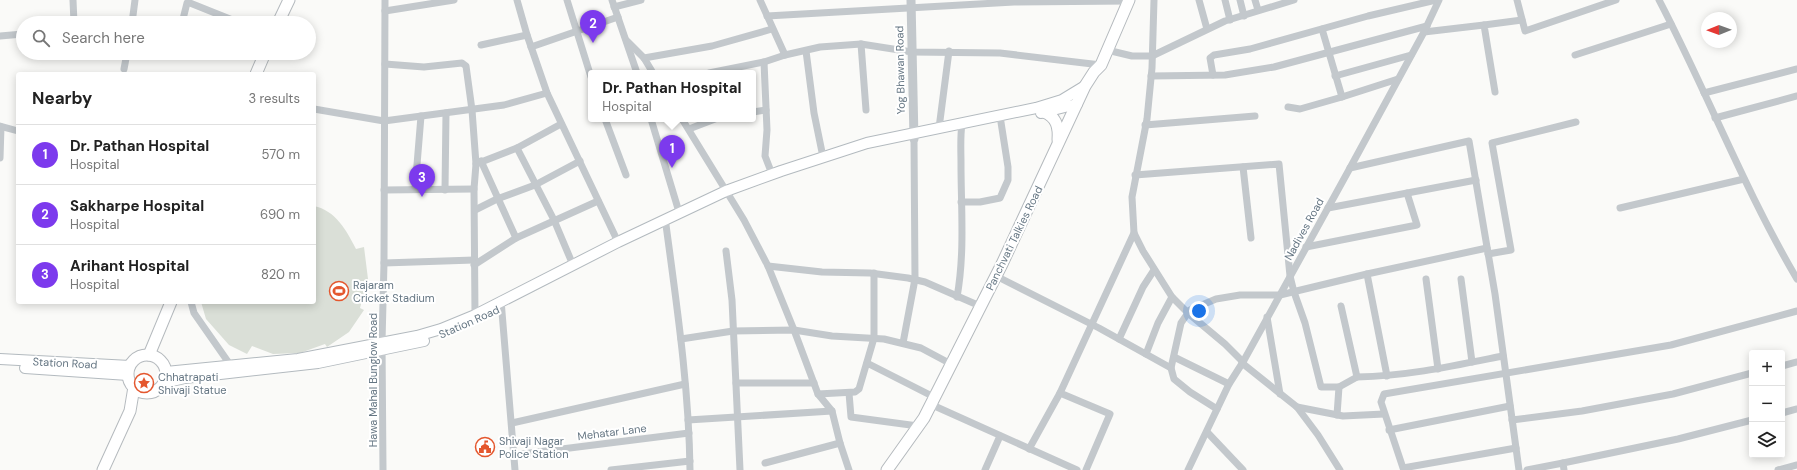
<!DOCTYPE html>
<meta charset="utf-8">
<style>
body{margin:0;font-family:"DM Sans",sans-serif;background:#f2f2f2;color:#222}
.controls{position:absolute;right:12px;bottom:12px;display:grid;overflow:hidden;border-radius:4px;box-shadow:0 2px 10px #0003}
.controls button{width:36px;height:36px;display:grid;place-items:center;padding:0;border:0;border-bottom:1px solid #e0e0e0;background:#fff;color:#222;font:20px sans-serif}
.compass{position:absolute;left:1701px;top:12px;width:36px;height:36px;border-radius:50%;background:#fff;box-shadow:0 2px 10px #0003;rotate:269deg}
.you{position:absolute;left:1199px;top:311px;width:14px;height:14px;margin:-10px;border:3px solid #fff;border-radius:50%;background:#1a73e8;box-shadow:0 0 0 6px #1a73e833}
.badge{display:grid;place-items:center;width:26px;height:26px;border-radius:50%;background:#7c3aed;color:#fff;font-size:13px;font-weight:700}
.pin{position:absolute;translate:-50% -33px;filter:drop-shadow(0 1px 2px #0008)}
.pin::after{content:'';position:absolute;top:21px;width:14px;height:12px;background:inherit;clip-path:polygon(0 0,100% 0,50% 100%)}
.popup{position:absolute;left:588px;top:70px;width:168px;height:52px;box-sizing:border-box;display:grid;place-content:center;border-radius:4px;background:#fff;filter:drop-shadow(0 1px 3px #0005);font-size:13px;white-space:nowrap;color:#767676}
.popup b{font-size:15px;color:#222}
.popup::after{content:'';position:absolute;left:50%;top:100%;margin-left:-8px;border:8px solid transparent;border-top-color:#fff}
.list{margin:0;padding:0;list-style:none}
h2{display:flex;justify-content:space-between;align-items:center;height:52px;margin:0;padding:0 16px;font-size:17px}
h2 small{font-size:13px;font-weight:400;color:#767676}
.list li{display:grid;grid-template-columns:26px 1fr auto;gap:12px;align-items:center;box-sizing:border-box;height:60px;padding:0 16px;border-top:1px solid #e0e0e0}
.list b{display:block;font-size:15px;white-space:nowrap}
.list p{margin:0;font-size:13px;white-space:nowrap;color:#767676}
.list em{font-size:13px;font-style:normal;color:#767676}
.icon{flex:none;width:22px;height:22px;fill:none;stroke:currentColor;stroke-width:2;stroke-linecap:round;stroke-linejoin:round}
.map{position:relative;flex:none;width:1797px;height:470px;overflow:hidden}
.search{position:absolute;background:#fff;box-shadow:0 2px 10px #0003;left:16px;top:16px;width:300px;height:44px;display:flex;align-items:center;gap:10px;box-sizing:border-box;padding:0 14px;border-radius:22px;color:#767676;font-size:15px}
.panel{position:absolute;background:#fff;box-shadow:0 2px 10px #0003;left:16px;top:72px;width:300px;height:232px;border-radius:4px}
.map>svg:first-child{display:block}
</style>
<div class="map">
<svg width="1797" height="470" viewBox="0 0 1797 470">
<rect width="100%" height="100%" fill="#fafaf8"/>
<!-- green -->
<path fill="#dadfd7" d="M314,206C335,210 347,231 356,249L364,247L368,279L360,308L364,310L349,332L327,347L325,344L300,353L273,354L252,346L247,354L229,345L206,319L201,302H314Z"/>
<g fill="none" stroke-linecap="round" stroke-linejoin="round">
<defs>
<g id="secondary">
<path d="M1041,113L1077,104"/>
<path d="M0,359L130,366"/>
<path d="M25,368L128,375"/>
<path d="M166,372L298,359L417,336L441,329L475,315L618,242L726,191L781,171L867,143L1036,108L1062,100L1085,86"/>
<path d="M163,383L185,378L318,363L424,341"/>
</g>
<g id="primary">
<path d="M278,23L289,0"/>
<path d="M256,74L265,53"/>
<path d="M1044,112C1057,117 1059,128 1058,140"/>
<path d="M149,355L171,302"/>
<circle cx="147" cy="374" r="19"/>
<path d="M103,470L130,411L134,387"/>
<path d="M887,470L924,418L1002,264L1085,86L1094,72L1101,65L1129,0"/>
</g>
</defs>
<!-- secondary casing -->
<use href="#secondary" stroke="#b3babf" stroke-width="12"/>
<!-- primary casing -->
<use href="#primary" stroke="#b5babe" stroke-width="13"/>
<!-- minor -->
<g stroke="#c3c8cc" stroke-width="7">
<path d="M73,0L74,23"/>
<path d="M517,0L527,35L547,93L618,242"/>
<path d="M567,0L591,77"/>
<path d="M612,0L637,73"/>
<path d="M760,0L785,55"/>
<path d="M1154,0L1152,68L1147,119L1132,197L1134,233L1143,251L1172,297L1188,313L1225,344L1243,362"/>
<path d="M1199,0L1207,29"/>
<path d="M1225,0L1230,20"/>
<path d="M1240,0L1244,16"/>
<path d="M1255,0L1258,10"/>
<path d="M1517,0L1525,31L1616,0"/>
<path d="M1659,0C1707,92 1744,189 1797,279"/>
<path d="M614,7L641,0"/>
<path d="M385,11L454,0"/>
<path d="M767,16L1014,2L1129,1"/>
<path d="M132,23L135,0"/>
<path d="M182,23L187,3H190L240,23"/>
<path d="M1322,29L1342,97L1398,79"/>
<path d="M1424,32L1484,25"/>
<path d="M0,36L23,34"/>
<path d="M627,41L644,58L653,73"/>
<path d="M861,44L866,110"/>
<path d="M481,45L527,35"/>
<path d="M531,47L618,17"/>
<path d="M1107,50L1132,56H1152L1225,21L1294,0"/>
<path d="M806,51L814,113L823,157"/>
<path d="M1575,55L1671,24"/>
<path d="M644,58L712,46L772,29"/>
<path d="M764,62L767,130L765,156L772,174"/>
<path d="M385,64L424,67L462,63L466,66L472,110L476,164L474,189L475,315"/>
<path d="M124,69L127,53"/>
<path d="M709,73L764,62L785,55L820,47L861,44L912,52L1000,53L1101,65"/>
<path d="M1213,75L1210,58L1214,55L1250,49L1368,16L1436,0"/>
<path d="M1151,76L1225,75L1274,67L1427,26"/>
<path d="M1335,76L1411,55"/>
<path d="M1495,92L1484,25L1522,20"/>
<path d="M1704,93L1797,69"/>
<path d="M1288,107L1300,109L1342,97"/>
<path d="M314,109L384,121L504,105L547,93"/>
<path d="M753,112L766,110"/>
<path d="M1715,118L1797,96"/>
<path d="M605,119L626,175"/>
<path d="M651,119L679,212"/>
<path d="M682,119L744,220L768,266L794,330L818,394L832,411L840,443L849,470"/>
<path d="M1145,125L1255,116"/>
<path d="M0,126L18,131"/>
<path d="M939,128L949,51"/>
<path d="M689,129L715,119"/>
<path d="M517,148L554,220L573,265"/>
<path d="M0,158L1,127"/>
<path d="M481,161L516,238"/>
<path d="M476,164L517,148L561,124"/>
<path d="M1243,167L1251,238"/>
<path d="M1350,168L1469,141L1495,294L1519,470"/>
<path d="M1135,175L1279,164L1290,276L1294,292L1305,323L1321,387H1339L1357,377L1341,306"/>
<path d="M415,189L421,116"/>
<path d="M384,190L474,189"/>
<path d="M445,190L446,113"/>
<path d="M961,202H980L1000,198L1008,180V167L1000,116"/>
<path d="M1328,208L1476,180"/>
<path d="M1620,208L1744,179"/>
<path d="M475,210L497,199L535,185L580,161"/>
<path d="M663,221L666,225C677,307 689,388 690,470"/>
<path d="M1306,247L1417,225L1407,193"/>
<path d="M726,251L732,300L740,470"/>
<path d="M1488,254L1511,250L1492,143L1576,122"/>
<path d="M384,263L474,260"/>
<path d="M474,265L516,238L598,201"/>
<path d="M768,266L822,272L870,273L908,278L925,282L980,306"/>
<path d="M1367,274L1387,376"/>
<path d="M996,276L1099,328L1171,368"/>
<path d="M1426,279L1438,369"/>
<path d="M1461,279L1472,362"/>
<path d="M957,297C965,253 961,208 961,164C961,150 960,137 962,124"/>
<path d="M501,300L515,470"/>
<path d="M191,302L194,313L231,366"/>
<path d="M1267,317L1280,394"/>
<path d="M681,339L733,331L794,330L832,336L884,339L921,348L951,364"/>
<path d="M1119,339L1143,287L1154,270"/>
<path d="M903,343L915,279L914,139"/>
<path d="M1146,354L1158,323L1172,297"/>
<path d="M1174,357L1229,384"/>
<path d="M867,363L934,397"/>
<path d="M1242,363L1297,407L1318,435L1340,470"/>
<path d="M1782,366L1797,362"/>
<path d="M1357,377C1408,376 1453,366 1503,356"/>
<path d="M736,383H814"/>
<path d="M849,393L851,417L918,426"/>
<path d="M818,394L855,392L859,389L874,338V273"/>
<path d="M930,404L1077,470"/>
<path d="M1297,407L1343,416L1384,414"/>
<path d="M1217,409L1190,392L1174,379L1171,368L1181,323L1190,310L1216,299L1240,295H1280L1367,274L1487,248"/>
<path d="M1782,413L1797,409"/>
<path d="M1337,415L1339,387"/>
<path d="M688,420L832,411"/>
<path d="M1512,420L1582,411L1673,394L1752,373"/>
<path d="M512,423L685,384"/>
<path d="M1389,430L1510,406"/>
<path d="M1207,432L1243,470"/>
<path d="M1516,448L1403,468L1381,402L1384,394L1671,345L1797,311"/>
<path d="M1029,449L1060,393"/>
<path d="M514,455L689,433"/>
<path d="M765,463L840,443"/>
<path d="M383,470L382,342L384,263L385,0"/>
<path d="M611,470L690,461"/>
<path d="M985,470L1000,436"/>
<path d="M1086,470L1110,414L1060,393L1134,233"/>
<path d="M1188,470L1229,384L1243,362L1350,168L1424,32L1439,0"/>
<path d="M1527,470L1563,463"/>
<path d="M1564,470L1563,463L1678,439L1752,420"/>
<path d="M1778,470L1797,465"/>
</g>
<!-- tertiary -->
<path stroke="#c3c8cc" stroke-width="9" d="M911,0L914,139"/>
<!-- secondary -->
<use href="#secondary" stroke="#fff" stroke-width="10"/>
<!-- primary -->
<use href="#primary" stroke="#fff" stroke-width="11"/>
</g>
<!-- icons -->
<defs>
<symbol id="stadium-ring" viewBox="-11 -11 22 22"><circle r="9.5" fill="#fff" stroke="#e4572e" stroke-width="1.5"/><path d="M0-5a6.5 5 0 1 0 0 10a6.5 5 0 1 0 0-10ZM-3.5-1.8h7v3.6h-7Z" fill="#e4572e"/></symbol>
<symbol id="sight-ring" viewBox="-11 -11 22 22"><circle r="9.5" fill="#fff" stroke="#e4572e" stroke-width="1.5"/><path d="M0-6L1.8-2.2L6-1.7L2.9 1.2L3.7 5.4L0 3.3L-3.7 5.4L-2.9 1.2L-6-1.7L-1.8-2.2Z" fill="#e4572e"/></symbol>
<symbol id="civic-ring" viewBox="-11 -11 22 22"><circle r="9.5" fill="#fff" stroke="#e4572e" stroke-width="1.5"/><path d="M-.6-6.5H3V-4.5H.6V-3L4-1V1h2V6H-6V1h2V-1L-.6-3ZM-1.2 2.5V6h2.4V2.5Z" fill="#e4572e"/></symbol>
</defs>
<g fill-rule="evenodd">
<use href="#stadium-ring" x="328" y="280" width="22" height="22"/>
<use href="#sight-ring" x="133" y="372" width="22" height="22"/>
<use href="#civic-ring" x="474" y="436" width="22" height="22"/>
</g>
<g text-anchor="middle" stroke-width="4" stroke-linejoin="round" paint-order="stroke">
<!-- street labels -->
<g font-size="11" fill="#657683" stroke="#fff">
<text transform="translate(900 70) rotate(-91)" y="4">Yog Bhawan Road</text>
<text transform="translate(1304 229) rotate(-61)" y="4">Nadives Road</text>
<text transform="translate(1014 238) rotate(-64)" y="4">Panchvati Talkies Road</text>
<text transform="translate(469 322) rotate(-24)" y="4">Station Road</text>
<text transform="translate(65 363) rotate(3)" y="4">Station Road</text>
<text transform="translate(373 380) rotate(-90)" y="4">Hawa Mahal Bunglow Road</text>
<text transform="translate(612 432) rotate(-7)" y="4">Mehatar Lane</text>
</g>
<!-- poi labels -->
<g font-size="11" fill="#657683" stroke="#fff" text-anchor="start">
<text x="353" y="289">Rajaram<tspan x="353" dy="13">Cricket Stadium</tspan></text>
<text x="158" y="381">Chhatrapati<tspan x="158" dy="13">Shivaji Statue</tspan></text>
<text x="499" y="445">Shivaji Nagar<tspan x="499" dy="13">Police Station</tspan></text>
</g>
</g>
</svg>
<div class="controls">
<button>+</button>
<button>−</button>
<button><svg class="icon" aria-label="layers" viewBox="0 0 24 24"><path d="M12 4l9 5-9 5-9-5zM3 14l9 5 9-5"/></svg></button>
</div>
<svg class="compass" viewBox="-18 -18 36 36"><path d="M0-13l5 13h-10z" fill="#e53935"/><path d="M0 13l5-13h-10z" fill="#767676"/></svg>
<div class="you"></div>
<div class="pin badge" style="left:672px;top:168px">1</div>
<div class="popup"><b>Dr. Pathan Hospital</b>Hospital</div>
<div class="pin badge" style="left:593px;top:43px">2</div>
<div class="pin badge" style="left:422px;top:197px">3</div>
<div class="search"><svg class="icon" aria-label="search" viewBox="0 0 24 24"><circle cx="10" cy="10" r="6"/><path d="M15 15l6 6"/></svg>Search here</div>
<section class="panel">
<h2>Nearby<small>3 results</small></h2>
<ul class="list">
<li><span class="badge">1</span><div><b>Dr. Pathan Hospital</b><p>Hospital</p></div><em>570 m</em></li>
<li><span class="badge">2</span><div><b>Sakharpe Hospital</b><p>Hospital</p></div><em>690 m</em></li>
<li><span class="badge">3</span><div><b>Arihant Hospital</b><p>Hospital</p></div><em>820 m</em></li>
</ul>
</section>
</div>
